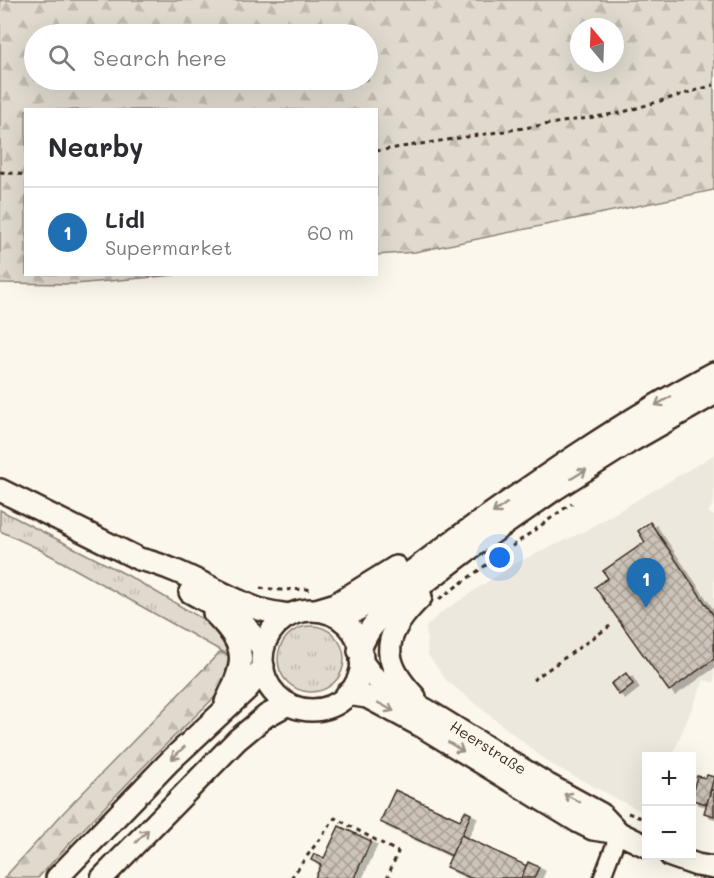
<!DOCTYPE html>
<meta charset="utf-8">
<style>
body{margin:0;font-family:Mali,sans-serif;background:#f7f7f7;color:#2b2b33}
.controls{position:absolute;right:18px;bottom:18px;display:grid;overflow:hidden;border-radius:0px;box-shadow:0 6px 24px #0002}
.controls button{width:54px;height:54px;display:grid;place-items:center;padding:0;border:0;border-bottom:2px solid #e1e1e2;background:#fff;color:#2b2b33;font:30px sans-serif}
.compass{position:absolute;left:570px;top:18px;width:54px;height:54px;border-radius:50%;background:#fff;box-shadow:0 6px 24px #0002;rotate:341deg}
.you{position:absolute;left:500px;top:558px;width:21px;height:21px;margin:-15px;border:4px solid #fff;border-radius:50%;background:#1a73e8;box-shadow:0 0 0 9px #1a73e833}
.badge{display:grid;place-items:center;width:39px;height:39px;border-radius:50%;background:#1f6fb2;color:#fff;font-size:20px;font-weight:700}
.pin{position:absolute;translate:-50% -50px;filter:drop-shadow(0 2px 3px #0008)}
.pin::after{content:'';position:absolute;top:32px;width:21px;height:18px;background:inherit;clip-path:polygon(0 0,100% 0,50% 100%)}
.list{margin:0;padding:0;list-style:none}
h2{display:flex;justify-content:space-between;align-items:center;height:78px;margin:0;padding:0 24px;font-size:26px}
h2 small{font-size:20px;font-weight:400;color:#7c7c81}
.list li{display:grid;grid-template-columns:39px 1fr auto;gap:18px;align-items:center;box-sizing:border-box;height:90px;padding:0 24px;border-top:2px solid #e1e1e2}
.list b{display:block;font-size:22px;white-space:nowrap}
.list p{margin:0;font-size:20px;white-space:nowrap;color:#7c7c81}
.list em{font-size:20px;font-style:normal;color:#7c7c81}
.icon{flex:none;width:33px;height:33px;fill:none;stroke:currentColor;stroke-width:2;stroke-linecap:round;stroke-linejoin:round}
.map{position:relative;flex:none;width:714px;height:878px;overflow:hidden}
.search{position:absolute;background:#fff;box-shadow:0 6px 24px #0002;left:24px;top:24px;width:354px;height:66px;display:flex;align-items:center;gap:15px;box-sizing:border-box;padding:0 21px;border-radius:33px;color:#7c7c81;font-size:22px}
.panel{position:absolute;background:#fff;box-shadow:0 6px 24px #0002;left:24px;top:108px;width:354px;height:168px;border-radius:0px}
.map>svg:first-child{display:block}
</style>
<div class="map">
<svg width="714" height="878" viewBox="0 0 714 878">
<defs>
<pattern id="grass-tufts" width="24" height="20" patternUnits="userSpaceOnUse" patternTransform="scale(1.5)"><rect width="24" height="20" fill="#dfd9ce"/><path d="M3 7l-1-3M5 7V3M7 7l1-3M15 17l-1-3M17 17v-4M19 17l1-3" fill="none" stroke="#c0bab0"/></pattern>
<pattern id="forest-firs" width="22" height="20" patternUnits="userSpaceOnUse" patternTransform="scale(1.5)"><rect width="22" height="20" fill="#dfd9ce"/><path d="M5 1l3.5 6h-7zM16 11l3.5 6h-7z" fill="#c0bab0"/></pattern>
<pattern id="building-cross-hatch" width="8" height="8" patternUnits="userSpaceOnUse" patternTransform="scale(1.5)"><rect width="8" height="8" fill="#ccc4b9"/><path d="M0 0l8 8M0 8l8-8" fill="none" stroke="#a79f96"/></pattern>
<filter id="shadow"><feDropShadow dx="6" dy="4" stdDeviation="0" flood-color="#0004"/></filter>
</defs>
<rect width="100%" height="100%" fill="#fbf7ec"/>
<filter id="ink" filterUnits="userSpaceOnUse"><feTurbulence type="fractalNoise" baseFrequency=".0167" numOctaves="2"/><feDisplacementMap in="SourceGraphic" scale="12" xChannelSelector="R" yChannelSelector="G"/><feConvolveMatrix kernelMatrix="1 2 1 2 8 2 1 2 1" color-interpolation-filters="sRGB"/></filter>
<g filter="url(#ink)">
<!-- built -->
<path fill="#ede8dd" d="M714,455V502L708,512L714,516V683L704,680L672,756H646V814L549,763L446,680L428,655L426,627L439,614L516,563L581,533Z"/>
<!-- grass -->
<g fill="url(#grass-tufts)" stroke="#8d8276" stroke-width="1.5">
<path d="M0,510L127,575L213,625L223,635L232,657L37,548L0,531Z"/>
<circle cx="311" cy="659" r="33"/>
</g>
<!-- forest -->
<g fill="url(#forest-firs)" stroke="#8d8276" stroke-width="1.5" fill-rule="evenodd">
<path d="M0,0H714V190L415,252L377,255L376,110H26V274L175,275L75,284L0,283ZM579,27H615V63H579ZM34,34H368V80H34Z"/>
<path d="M220,652L232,657L224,686L218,694L156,754L69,844L38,878H4L64,812Z"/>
</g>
<!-- building -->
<g fill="url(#building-cross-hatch)" stroke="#3b2a1e" stroke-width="1.5" filter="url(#shadow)">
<path d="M650,522L714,616V659L669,691L595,587L608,578L603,571L645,542L638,531Z"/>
<path d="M626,673L633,684L619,695L611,684Z"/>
<path d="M707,775L714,777L707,804L692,800V794L697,776L706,778Z"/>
<path d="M395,790L460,820L465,811L471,814L452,856L380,822Z"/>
<path d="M711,790H714V816L704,813Z"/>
<path d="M339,826L371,841L354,878H315L321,865L311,860L314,854L324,858Z"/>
<path d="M461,835L527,866L521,878H470L446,867Z"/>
<path d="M528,862L539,867L534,878H521Z"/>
</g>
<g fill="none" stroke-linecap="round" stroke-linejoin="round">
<defs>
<path id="minor" d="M602,878L619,833"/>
<g id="secondary">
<path d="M0,490L139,559C180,568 215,592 253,607C265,612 278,613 290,615"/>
<path d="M190,592L223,610L244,624L263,649"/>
<path d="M316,610L336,604L396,567"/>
<circle cx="312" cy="660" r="50"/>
<path d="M214,613C247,646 247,660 226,702"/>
<path d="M342,619C383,596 419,565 457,538C540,479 624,420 714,373"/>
<path d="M359,651C366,635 372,624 385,613L468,550L555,489L628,443L714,394"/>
<path d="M361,661L372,675L389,689L428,711L548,785L601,814L619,833"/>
<path d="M347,694L367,697L423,727L577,821L593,829L619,833L646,846"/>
<path d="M415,697C377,658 384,633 421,597"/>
<path d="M671,856L697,865L714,868"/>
<path d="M57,878L170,761L247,689L256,678L263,666"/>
<path d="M102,878L237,740L266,716L288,704"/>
</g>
</defs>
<!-- minor casing -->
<use href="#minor" stroke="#3b2a1e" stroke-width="20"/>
<!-- secondary casing -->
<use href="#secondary" stroke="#3b2a1e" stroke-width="26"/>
<!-- path -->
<g stroke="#3b2a1e" stroke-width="3" stroke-dasharray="4.5 4.5" stroke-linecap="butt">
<path d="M376,151L620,113L714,85"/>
<path d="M0,172L26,175"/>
<path d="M260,588L281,590L307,589L313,591"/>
<path d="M439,599L572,503"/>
<path d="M533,680L610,626"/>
<path d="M628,813L646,820"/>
<path d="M291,878L335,818L398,852L388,876L392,878"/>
</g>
<!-- minor -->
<use href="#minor" stroke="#fbf7ec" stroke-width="15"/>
<!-- secondary -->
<use href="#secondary" stroke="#fbf7ec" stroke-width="21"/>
</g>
<!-- one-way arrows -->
<defs><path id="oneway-shaft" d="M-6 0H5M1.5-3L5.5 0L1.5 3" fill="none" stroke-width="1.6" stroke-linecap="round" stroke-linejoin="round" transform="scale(1.5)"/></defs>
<g stroke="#9b9085">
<use href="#oneway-shaft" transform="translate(663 401) rotate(150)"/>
<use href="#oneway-shaft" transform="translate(579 474) rotate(-32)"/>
<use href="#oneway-shaft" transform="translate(500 508) rotate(145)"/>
<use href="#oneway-shaft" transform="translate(386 707) rotate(28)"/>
<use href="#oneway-shaft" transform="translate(456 747) rotate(32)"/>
<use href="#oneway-shaft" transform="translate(178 753) rotate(136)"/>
<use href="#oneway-shaft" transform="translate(572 798) rotate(-152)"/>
<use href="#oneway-shaft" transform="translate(142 836) rotate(-46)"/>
</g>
</g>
<g text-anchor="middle" stroke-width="6" stroke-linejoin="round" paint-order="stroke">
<!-- street labels -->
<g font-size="15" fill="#3b2a1e" stroke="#fbf7ec">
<text transform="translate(488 748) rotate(32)" y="5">Heerstraße</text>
</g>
</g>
</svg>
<div class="controls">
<button>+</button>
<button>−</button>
</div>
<svg class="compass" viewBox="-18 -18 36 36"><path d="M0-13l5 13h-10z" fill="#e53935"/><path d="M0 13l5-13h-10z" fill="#7c7c81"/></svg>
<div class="you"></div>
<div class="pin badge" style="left:646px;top:608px">1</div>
<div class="search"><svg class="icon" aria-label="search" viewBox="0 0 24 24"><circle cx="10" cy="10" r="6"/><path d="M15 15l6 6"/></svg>Search here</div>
<section class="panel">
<h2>Nearby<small></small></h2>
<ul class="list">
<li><span class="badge">1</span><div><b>Lidl</b><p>Supermarket</p></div><em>60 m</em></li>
</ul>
</section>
</div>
